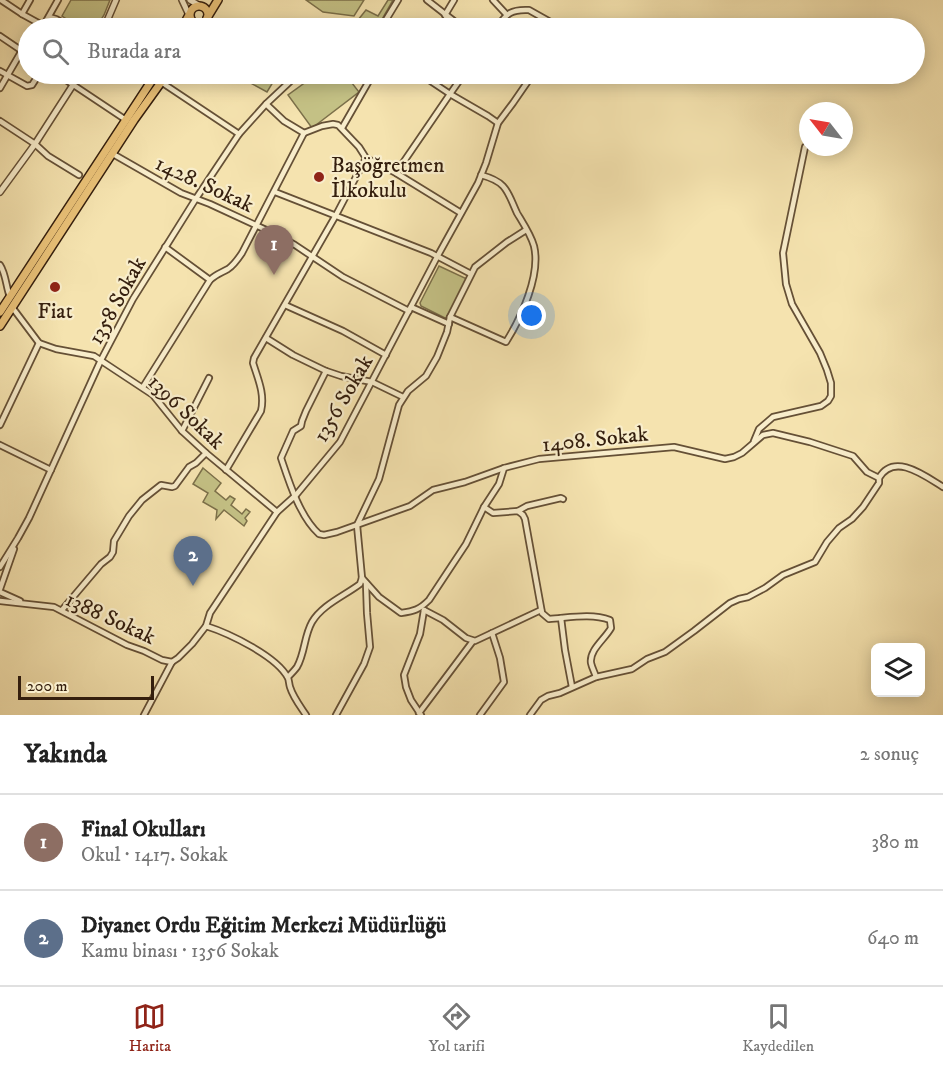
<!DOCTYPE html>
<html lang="tr">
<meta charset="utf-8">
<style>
body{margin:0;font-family:"IM FELL DW Pica",serif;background:#f6f6f6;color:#222}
.controls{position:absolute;right:18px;bottom:18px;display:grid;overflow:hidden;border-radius:9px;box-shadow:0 3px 15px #0003}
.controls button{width:54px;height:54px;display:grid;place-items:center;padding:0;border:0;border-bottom:2px solid #e0e0e0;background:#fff;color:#222;font:30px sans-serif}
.compass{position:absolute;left:799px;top:102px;width:54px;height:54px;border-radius:50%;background:#fff;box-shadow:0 3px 15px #0003;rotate:301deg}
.scale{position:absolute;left:18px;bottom:15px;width:136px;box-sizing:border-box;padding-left:6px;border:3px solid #351f0e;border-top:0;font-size:16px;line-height:21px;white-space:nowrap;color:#351f0e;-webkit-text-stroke:4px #f8edcb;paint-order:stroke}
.you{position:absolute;left:532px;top:316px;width:21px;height:21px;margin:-15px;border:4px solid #fff;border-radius:50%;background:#1a73e8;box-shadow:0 0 0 9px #1a73e833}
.badge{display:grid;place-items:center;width:39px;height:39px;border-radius:50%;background:#8f2418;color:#fff;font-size:20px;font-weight:700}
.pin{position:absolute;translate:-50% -50px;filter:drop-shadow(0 2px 3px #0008)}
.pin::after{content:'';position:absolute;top:32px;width:21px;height:18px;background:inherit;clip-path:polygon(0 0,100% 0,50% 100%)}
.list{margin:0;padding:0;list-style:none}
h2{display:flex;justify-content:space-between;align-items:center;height:78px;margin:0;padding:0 24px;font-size:26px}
h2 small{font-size:20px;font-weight:400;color:#767676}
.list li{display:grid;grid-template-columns:39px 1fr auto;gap:18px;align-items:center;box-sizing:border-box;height:96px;padding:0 24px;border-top:2px solid #e0e0e0}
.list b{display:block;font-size:22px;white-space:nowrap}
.list p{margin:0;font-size:20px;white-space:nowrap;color:#767676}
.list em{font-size:20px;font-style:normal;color:#767676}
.icon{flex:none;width:33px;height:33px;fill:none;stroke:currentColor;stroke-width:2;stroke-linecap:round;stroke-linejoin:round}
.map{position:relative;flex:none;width:943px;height:715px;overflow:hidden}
.search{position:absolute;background:#fff;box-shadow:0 3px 15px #0003;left:18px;right:18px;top:18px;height:66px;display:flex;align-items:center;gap:15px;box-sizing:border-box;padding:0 21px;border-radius:33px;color:#767676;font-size:22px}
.sheet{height:270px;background:#fff}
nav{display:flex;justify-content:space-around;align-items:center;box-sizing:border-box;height:84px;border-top:2px solid #e0e0e0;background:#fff;font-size:16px;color:#767676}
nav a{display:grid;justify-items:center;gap:3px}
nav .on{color:#8f2418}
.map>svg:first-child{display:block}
</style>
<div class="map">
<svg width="943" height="715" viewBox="0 0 943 715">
<rect width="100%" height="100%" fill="#f5e3af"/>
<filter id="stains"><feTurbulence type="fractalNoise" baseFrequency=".00333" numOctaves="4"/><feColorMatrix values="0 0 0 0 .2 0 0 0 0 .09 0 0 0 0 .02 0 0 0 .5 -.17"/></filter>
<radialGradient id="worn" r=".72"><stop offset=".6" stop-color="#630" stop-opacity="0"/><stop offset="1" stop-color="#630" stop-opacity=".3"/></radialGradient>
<!-- green -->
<g fill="#c4c185" stroke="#7c704a" stroke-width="1.5">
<path d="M71,0H110L104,15L96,28H80L62,16Z"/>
<path d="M306,0H364L354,16L323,12Z"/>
<path d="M388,0H393L377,28H340L342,23L358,20L366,10L378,16Z"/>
<path d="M234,74H278L267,92Z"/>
<path d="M317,74H345L359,92L312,128L288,95Z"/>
<path d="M439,266L467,279L449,316L445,318L421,306L420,303Z"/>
<path d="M203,468L221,483L215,491L226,500L230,496L235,499L231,505L242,514L246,509L250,512L245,518L247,521L244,526L224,510L216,519L217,510L203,502L208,493L193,484Z"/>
</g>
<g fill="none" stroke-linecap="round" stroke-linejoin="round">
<defs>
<g id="minor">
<path d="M1,0L22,14L42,25L45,23L58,0"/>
<path d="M427,0L463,28"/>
<path d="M493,0L507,15"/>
<path d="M22,14L30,0"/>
<path d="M445,15L454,0"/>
<path d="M49,17L56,19L72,28"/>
<path d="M205,21L218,28"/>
<path d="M381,28L398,0"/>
<path d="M440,28L447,17"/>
<path d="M496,28C507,14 510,9 529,10L561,28"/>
<path d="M0,36L28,55"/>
<path d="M0,71L27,86L32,85L39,74"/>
<path d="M57,74L126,120"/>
<path d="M135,74L140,76"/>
<path d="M464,74L450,94L488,116L498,123"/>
<path d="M161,82L239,134"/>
<path d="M0,88L28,40"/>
<path d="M266,104L284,121L304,133L322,126L333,124L338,125L359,147L366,158L396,173L461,213"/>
<path d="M0,121L35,144L48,156L79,175"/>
<path d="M342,128L373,74"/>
<path d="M113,154L181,193L210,204L277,235L295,245L343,277L409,311"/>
<path d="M396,173L450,94L420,74"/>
<path d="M275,192L431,253L471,274"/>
<path d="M165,247L210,280"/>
<path d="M0,265C6,274 6,287 10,297"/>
<path d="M285,305L343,331L386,355"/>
<path d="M12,307L39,343L56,349L94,356L153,395L182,431L206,453L277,512"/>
<path d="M411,307L449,324"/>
<path d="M450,317L506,342C521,318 541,275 534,246C531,235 523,223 517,213C507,191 507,182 481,175"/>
<path d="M266,338L293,355L326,371L341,376L372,382L403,397"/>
<path d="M326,371L306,411L302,421L301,426L293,431L281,458C289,482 300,517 319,534L324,535L337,532L410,506L433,490L465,482L504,468L539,459L674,447L725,459L734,457L742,453L763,435L773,433L810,442L853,456L867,472L879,478C894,452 925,476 943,487"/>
<path d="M143,387L210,280C216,274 221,273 228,269C234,265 238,259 242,253L304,133"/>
<path d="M0,425L39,343"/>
<path d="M182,431L209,378"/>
<path d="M754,441L759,429L773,417L821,406L828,401L831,396V383L827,370L820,353L792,304L786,284L783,253L805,147"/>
<path d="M0,445L51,470"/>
<path d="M226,470L261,411C265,394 258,379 253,363L254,358L336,215L366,158"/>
<path d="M484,507L493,513L518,511L523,515L525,519L542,613L549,619C568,618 591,613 610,620L611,628C605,639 589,650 591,663C592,668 595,673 596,677"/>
<path d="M518,511L527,506L561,498L563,499"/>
<path d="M0,567L18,538L29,518L101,360L133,299L195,200L239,134L266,104L298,74"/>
<path d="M362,578L379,597L401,613C414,611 419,610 429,600L466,544L484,507L499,484L504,468"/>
<path d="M0,589L14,549"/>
<path d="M0,592L20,601"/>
<path d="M0,601L54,607L127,645L144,651L162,660L172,662"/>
<path d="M62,610L101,564L110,557L113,552L114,541L129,516L142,500L161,485L172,487L175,486L189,467L196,463L206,453"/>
<path d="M424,610L443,620L466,638L475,641L541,610"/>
<path d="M561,618L565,650L572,687"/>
<path d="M206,626C228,633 277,656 288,678C289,680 289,684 290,687C293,697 300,706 306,715"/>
<path d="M288,677C291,674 294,671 297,667C305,653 304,636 312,622C322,605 344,596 360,584L362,578L357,525L379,479L399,405L408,391L426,376L437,357L447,332L450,317L475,267L507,242L526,230"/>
<path d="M419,713L473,641"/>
<path d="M144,715L172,662L178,658L192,644L206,626L210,613L277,512L296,495L340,442L437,257L478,183L486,163L498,123L513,103L533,74"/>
<path d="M336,715L364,664L370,647L367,613L366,583"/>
<path d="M421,715L411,700L406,687L404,675L420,634L424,610"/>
<path d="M480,715L504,682L500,658L492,633"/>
<path d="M530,715L541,700L548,696L560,693L596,677L632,669L647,659L665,652L694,631L730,603L739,599L748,597L765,588L783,575L815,562L827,542L839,528L852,519L863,507L879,483V478"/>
</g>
<g id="tertiary">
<path d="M182,0L189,15"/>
<path d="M190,0L200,6"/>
<path d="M104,28L116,0"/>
<path d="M0,192L35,144L80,74"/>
</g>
<g id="trunk">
<circle cx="199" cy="15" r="9"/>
<path d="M207,18L218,0"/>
<path d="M182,28L189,15"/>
<path d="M0,312L156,74"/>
<path d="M0,326L134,120L167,74"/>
</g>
</defs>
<!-- minor casing -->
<use href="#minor" stroke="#655036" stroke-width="8"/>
<!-- tertiary casing -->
<use href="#tertiary" stroke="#655036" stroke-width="8"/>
<!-- trunk casing -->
<use href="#trunk" stroke="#351f0e" stroke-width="10"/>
<!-- minor -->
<use href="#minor" stroke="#f8edcb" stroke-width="4.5"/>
<!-- tertiary -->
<use href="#tertiary" stroke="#f8edcb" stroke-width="5"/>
<!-- trunk -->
<use href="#trunk" stroke="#eac278" stroke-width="7"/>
</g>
<!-- markers -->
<g fill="#8f2418" stroke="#f8edcb" stroke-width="2">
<circle cx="319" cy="177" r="6"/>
<circle cx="55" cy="287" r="6"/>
</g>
<g text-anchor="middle" stroke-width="4.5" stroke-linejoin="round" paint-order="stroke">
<!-- poi labels -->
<g font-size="22" fill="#351f0e" stroke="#f8edcb" text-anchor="start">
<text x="331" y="172">Başöğretmen<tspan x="331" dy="25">İlkokulu</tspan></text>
<text x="55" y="318" text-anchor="middle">Fiat</text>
</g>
<!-- street labels -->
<g font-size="22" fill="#351f0e" stroke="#f8edcb">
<text transform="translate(205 183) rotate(25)" y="8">1428. Sokak</text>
<text transform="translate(116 300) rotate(-61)" y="8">1358 Sokak</text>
<text transform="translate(342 398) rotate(-60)" y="8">1356 Sokak</text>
<text transform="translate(187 411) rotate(44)" y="8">1396 Sokak</text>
<text transform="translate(595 438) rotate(-6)" y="8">1408. Sokak</text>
<text transform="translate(111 617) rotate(25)" y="8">1388 Sokak</text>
</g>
</g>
<rect width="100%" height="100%" filter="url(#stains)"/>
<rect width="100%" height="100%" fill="url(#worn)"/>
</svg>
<div class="controls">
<button><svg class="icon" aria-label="layers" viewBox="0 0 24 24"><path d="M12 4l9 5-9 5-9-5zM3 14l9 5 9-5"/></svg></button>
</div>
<svg class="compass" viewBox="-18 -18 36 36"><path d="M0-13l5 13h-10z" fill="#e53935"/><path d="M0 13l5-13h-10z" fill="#767676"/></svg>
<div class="scale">200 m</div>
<div class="you"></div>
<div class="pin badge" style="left:274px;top:275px;background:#8d6e63">1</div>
<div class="pin badge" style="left:193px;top:586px;background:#5c6f8a">2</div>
<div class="search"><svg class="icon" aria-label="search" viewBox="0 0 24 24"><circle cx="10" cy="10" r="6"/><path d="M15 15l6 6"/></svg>Burada ara</div>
</div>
<section class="sheet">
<h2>Yakında<small>2 sonuç</small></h2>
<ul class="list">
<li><span class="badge" style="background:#8d6e63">1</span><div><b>Final Okulları</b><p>Okul · 1417. Sokak</p></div><em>380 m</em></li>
<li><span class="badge" style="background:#5c6f8a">2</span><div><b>Diyanet Ordu Eğitim Merkezi Müdürlüğü</b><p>Kamu binası · 1356 Sokak</p></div><em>640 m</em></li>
</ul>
</section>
<nav>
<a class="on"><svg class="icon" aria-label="map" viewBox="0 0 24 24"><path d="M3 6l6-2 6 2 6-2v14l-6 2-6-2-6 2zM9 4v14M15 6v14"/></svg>Harita</a>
<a><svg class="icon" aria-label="directions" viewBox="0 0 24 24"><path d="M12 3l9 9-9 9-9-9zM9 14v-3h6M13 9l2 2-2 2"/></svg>Yol tarifi</a>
<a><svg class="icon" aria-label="saved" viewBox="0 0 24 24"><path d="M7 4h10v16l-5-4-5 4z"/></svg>Kaydedilen</a>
</nav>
